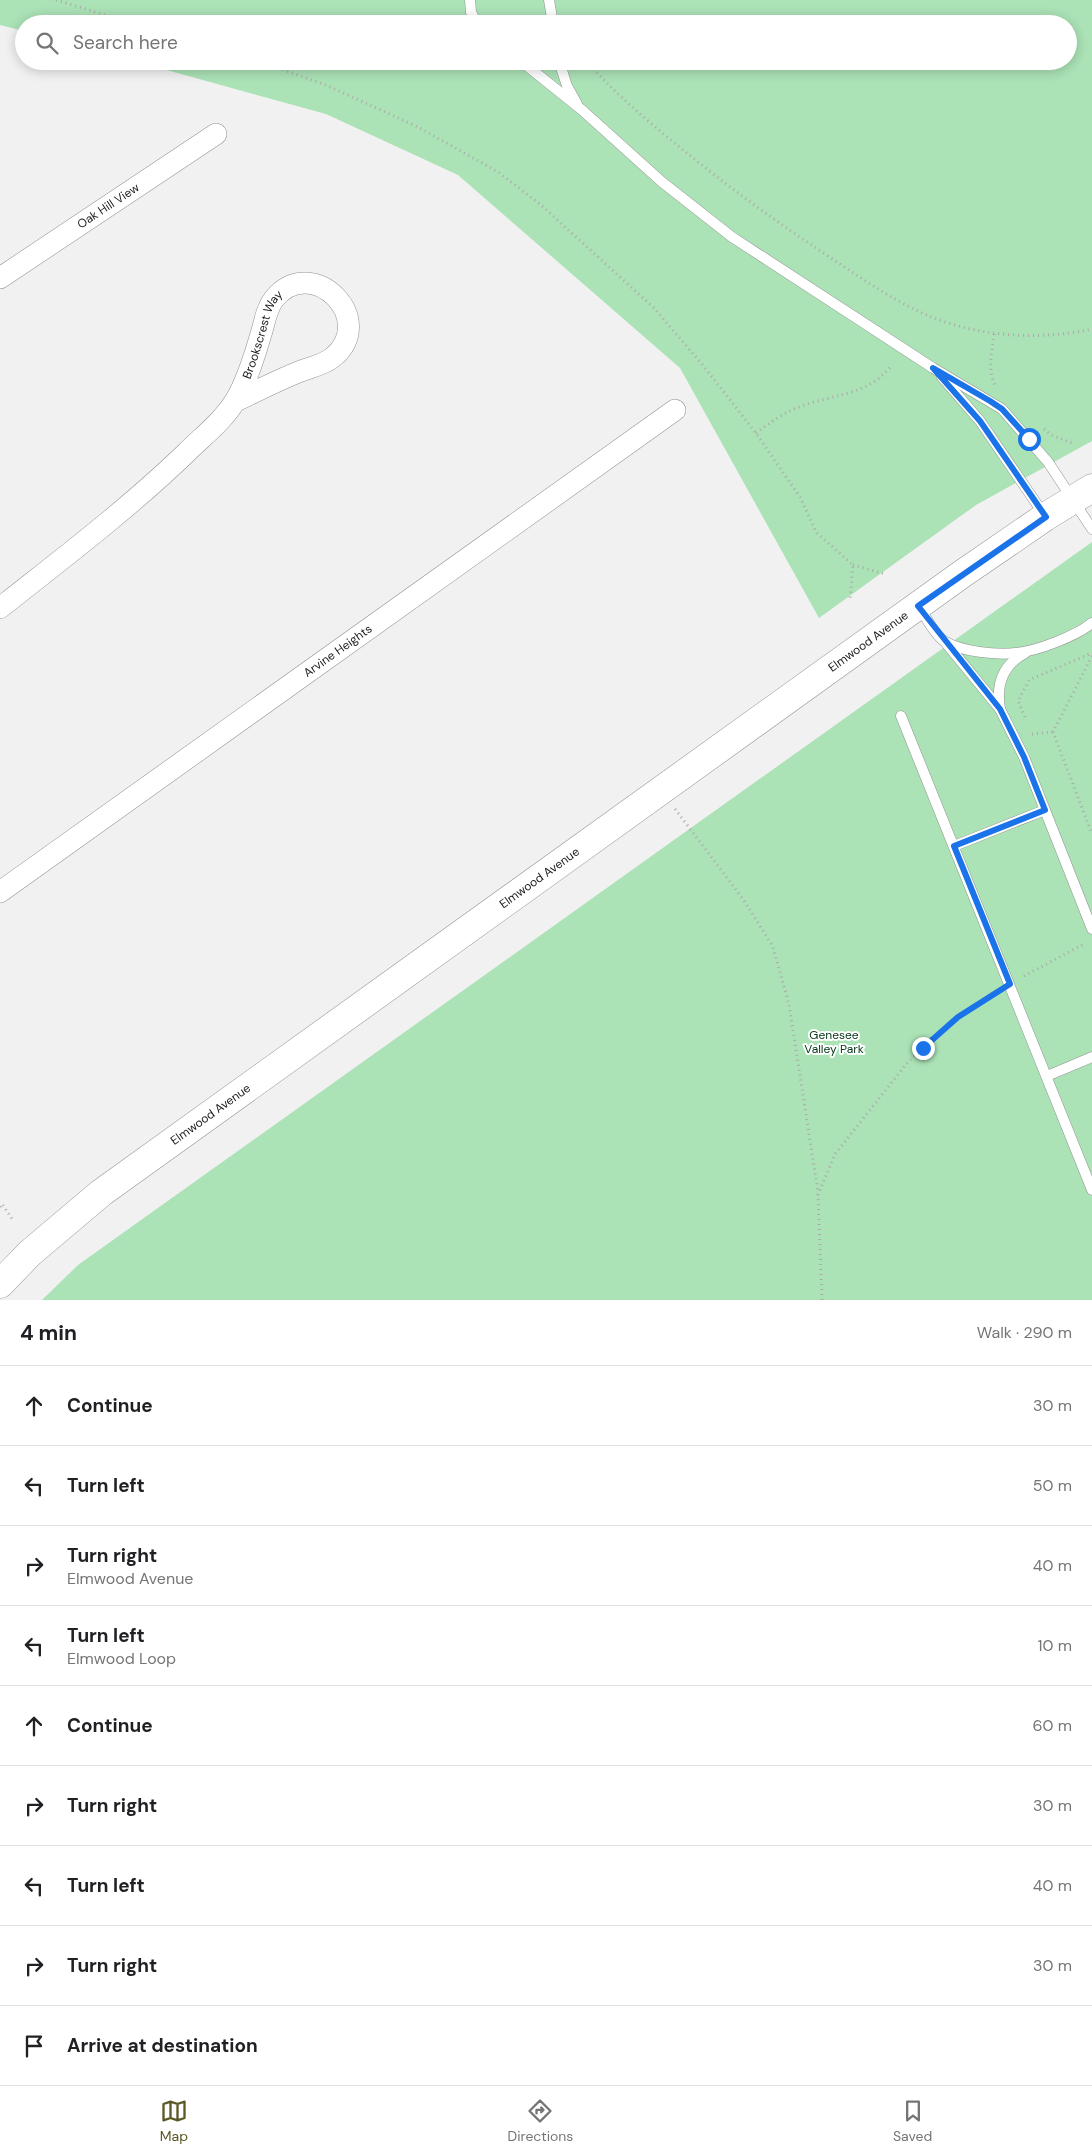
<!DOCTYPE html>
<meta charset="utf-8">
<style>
body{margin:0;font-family:"DM Sans",sans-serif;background:#f2f2f2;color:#202124}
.stop{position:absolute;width:15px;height:15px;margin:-11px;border:4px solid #1a73e8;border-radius:50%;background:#fff}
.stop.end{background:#1a73e8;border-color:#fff;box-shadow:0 1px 5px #0008}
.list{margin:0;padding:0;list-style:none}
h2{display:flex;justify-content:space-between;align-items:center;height:65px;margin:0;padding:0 20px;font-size:21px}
h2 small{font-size:16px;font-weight:400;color:#757577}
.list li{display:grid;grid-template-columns:32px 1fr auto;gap:15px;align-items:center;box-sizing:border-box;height:80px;padding:0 20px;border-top:1px solid #e0e0e0}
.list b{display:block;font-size:19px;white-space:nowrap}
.list p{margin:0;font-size:16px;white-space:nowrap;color:#757577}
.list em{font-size:16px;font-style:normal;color:#757577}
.icon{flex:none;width:28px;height:28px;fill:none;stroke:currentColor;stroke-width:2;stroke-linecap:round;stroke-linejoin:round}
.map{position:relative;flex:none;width:1092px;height:1300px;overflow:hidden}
.search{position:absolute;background:#fff;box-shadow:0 2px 12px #0003;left:15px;right:15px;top:15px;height:55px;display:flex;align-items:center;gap:12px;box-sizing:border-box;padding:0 18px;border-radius:28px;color:#757577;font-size:19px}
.sheet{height:785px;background:#fff}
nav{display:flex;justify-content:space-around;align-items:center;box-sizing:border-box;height:70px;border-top:1px solid #e0e0e0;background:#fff;font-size:14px;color:#757577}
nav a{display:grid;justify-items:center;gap:2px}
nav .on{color:#5b5825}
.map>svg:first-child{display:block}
</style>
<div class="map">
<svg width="1092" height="1300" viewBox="0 0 1092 1300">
<rect width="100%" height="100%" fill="#f1f1f2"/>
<!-- green -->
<g fill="#abe2b6">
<path d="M0,0H1092V441L976,505L819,618L680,368L458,175L326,114L134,61H1068V24H24V31L0,25Z"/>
<path d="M1092,542V1300H42L78,1265Z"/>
</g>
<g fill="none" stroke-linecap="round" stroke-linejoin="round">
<defs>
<g id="service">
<path d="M470,0L471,12L477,24"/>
<path d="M549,0L553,24"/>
<path d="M521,61L582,110L662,182L732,237L933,368L1002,409L1048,462L1092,529"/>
<path d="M559,61L567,86L577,104"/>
<path d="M942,377L980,421L1045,516"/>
<path d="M919,607C926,617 934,634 944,641C962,652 996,655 1016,653C1037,651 1076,636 1092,623"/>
<path d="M946,643L1000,709C996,685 1002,665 1025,653"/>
<path d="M1000,709L1024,757L1092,929"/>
<path d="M901,716L1092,1190"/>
<path d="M954,846L1045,810"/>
<path d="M1047,1076L1092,1057"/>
</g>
<g id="minor">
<path id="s1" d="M0,278L216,134"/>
<path id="s2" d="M0,608C63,558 128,509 186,453C202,437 223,421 235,401C245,386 256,352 261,334C265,322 266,309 274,299C312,252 380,320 332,358C323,365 311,367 301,371C278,380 257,391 236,401"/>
<path id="s3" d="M0,892L675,410"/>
</g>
<g id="primary">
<path id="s4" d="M0,1284L30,1253L101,1193L962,574L1045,517L1092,488"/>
</g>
</defs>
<!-- service casing -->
<use href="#service" stroke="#929294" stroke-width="11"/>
<!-- minor casing -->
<use href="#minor" stroke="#929294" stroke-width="22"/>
<!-- primary casing -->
<use href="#primary" stroke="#929294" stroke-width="29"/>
<!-- path -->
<g stroke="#aaaaab" stroke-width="3" stroke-dasharray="1 4" stroke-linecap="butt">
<path d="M56,0L135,24"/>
<path d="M259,61L328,86L418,127L498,172L541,205L654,308L701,363L756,433L800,497L816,532L853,565L850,599"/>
<path d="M587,61C612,91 642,116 672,141C723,183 776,222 831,258C866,281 899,305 939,320C987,337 1042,340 1092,329"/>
<path d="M994,334C992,351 987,369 995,385"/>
<path d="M1044,429L1051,435L1074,444"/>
<path d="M756,433C770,423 783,413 799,407C832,394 868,396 891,366"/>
<path d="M853,565L885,574"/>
<path d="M1092,656L1053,732L1092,834"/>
<path d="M1025,717L1018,701L1029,680L1092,653"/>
<path d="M1032,734L1053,732"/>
<path d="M675,809L743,899L772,945L789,1004L818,1192"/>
<path d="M1024,976L1084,944"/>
<path d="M0,1207L2,1204L13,1220"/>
<path d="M822,1300L818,1195L835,1154L908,1062L958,1017L994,992"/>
</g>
<!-- service -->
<use href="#service" stroke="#fff" stroke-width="10"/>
<!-- minor -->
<use href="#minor" stroke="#fff" stroke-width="21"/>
<!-- primary -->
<use href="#primary" stroke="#fff" stroke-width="28"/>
</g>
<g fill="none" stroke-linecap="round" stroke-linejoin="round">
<!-- route -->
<path stroke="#1a73e8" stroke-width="6" d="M923,1048L958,1017L1010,984L954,846L1045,810L1024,757L1000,709L918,606L1046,517L980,421L933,368L990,401L1002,409L1029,439"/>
</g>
<g text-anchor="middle" stroke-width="4" stroke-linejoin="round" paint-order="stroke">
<!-- street labels -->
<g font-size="12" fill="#1b1b1c" stroke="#fff">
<text dy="4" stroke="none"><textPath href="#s1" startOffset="130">Oak Hill View</textPath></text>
<text dy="4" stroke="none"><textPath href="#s2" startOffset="386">Brookscrest Way</textPath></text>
<text dy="4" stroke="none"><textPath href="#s4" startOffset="1081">Elmwood Avenue</textPath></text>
<text dy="4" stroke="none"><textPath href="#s3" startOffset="415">Arvine Heights</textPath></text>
<text dy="4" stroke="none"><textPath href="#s4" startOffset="676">Elmwood Avenue</textPath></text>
<text dy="4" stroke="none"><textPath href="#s4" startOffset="271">Elmwood Avenue</textPath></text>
</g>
<!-- park labels -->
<g font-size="12" fill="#053718" stroke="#fff">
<text x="834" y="1039">Genesee<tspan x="834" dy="14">Valley Park</tspan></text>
</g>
</g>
</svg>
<div class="stop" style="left:1029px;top:439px"></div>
<div class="stop end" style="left:923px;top:1048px"></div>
<div class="search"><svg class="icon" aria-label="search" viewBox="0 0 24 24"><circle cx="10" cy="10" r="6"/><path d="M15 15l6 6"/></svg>Search here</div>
</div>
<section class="sheet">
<h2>4 min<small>Walk · 290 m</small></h2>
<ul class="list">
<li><svg class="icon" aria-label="ahead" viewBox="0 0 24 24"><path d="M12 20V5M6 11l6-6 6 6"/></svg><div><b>Continue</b></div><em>30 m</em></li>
<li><svg class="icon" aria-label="left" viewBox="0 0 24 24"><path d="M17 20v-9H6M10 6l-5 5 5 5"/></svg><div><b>Turn left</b></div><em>50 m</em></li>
<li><svg class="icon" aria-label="right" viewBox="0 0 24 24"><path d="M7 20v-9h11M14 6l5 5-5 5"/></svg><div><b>Turn right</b><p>Elmwood Avenue</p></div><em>40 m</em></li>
<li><svg class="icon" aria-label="left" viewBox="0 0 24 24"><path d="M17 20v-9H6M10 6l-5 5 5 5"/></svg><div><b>Turn left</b><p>Elmwood Loop</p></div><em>10 m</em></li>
<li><svg class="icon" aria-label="ahead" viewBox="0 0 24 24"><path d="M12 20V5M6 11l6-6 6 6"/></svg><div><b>Continue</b></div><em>60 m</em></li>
<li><svg class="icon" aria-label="right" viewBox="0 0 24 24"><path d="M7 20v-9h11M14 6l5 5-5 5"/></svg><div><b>Turn right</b></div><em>30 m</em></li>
<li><svg class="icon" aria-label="left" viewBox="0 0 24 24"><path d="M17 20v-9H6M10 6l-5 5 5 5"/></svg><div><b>Turn left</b></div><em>40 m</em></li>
<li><svg class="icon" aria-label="right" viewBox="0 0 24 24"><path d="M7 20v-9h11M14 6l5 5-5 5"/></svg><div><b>Turn right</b></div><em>30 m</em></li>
<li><svg class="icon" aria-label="arrive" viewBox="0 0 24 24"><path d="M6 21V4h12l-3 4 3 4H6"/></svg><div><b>Arrive at destination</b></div></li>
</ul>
</section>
<nav>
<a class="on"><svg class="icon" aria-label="map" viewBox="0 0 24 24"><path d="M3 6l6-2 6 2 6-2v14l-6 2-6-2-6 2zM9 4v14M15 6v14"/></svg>Map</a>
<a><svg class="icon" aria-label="directions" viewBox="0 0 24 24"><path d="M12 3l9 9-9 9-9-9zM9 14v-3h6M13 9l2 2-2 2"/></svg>Directions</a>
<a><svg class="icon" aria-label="saved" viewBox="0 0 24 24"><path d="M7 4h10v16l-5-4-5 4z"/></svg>Saved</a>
</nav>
